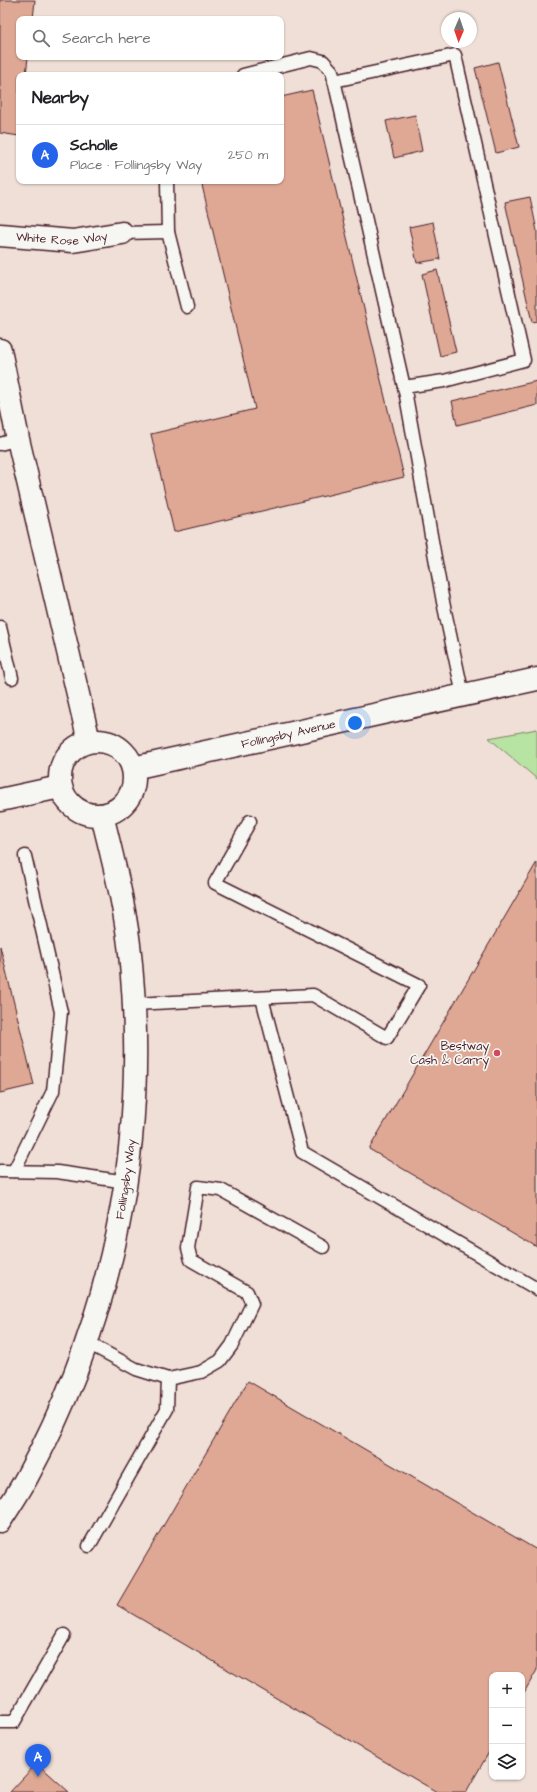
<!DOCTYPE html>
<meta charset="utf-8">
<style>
body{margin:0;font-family:"Architects Daughter",sans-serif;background:#f2f2f2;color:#202124}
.controls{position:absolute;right:12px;bottom:12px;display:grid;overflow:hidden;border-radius:8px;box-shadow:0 1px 3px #0004}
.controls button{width:36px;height:36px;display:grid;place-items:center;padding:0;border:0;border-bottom:1px solid #e0e0e0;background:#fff;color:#202124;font:20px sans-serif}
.compass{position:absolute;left:441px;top:12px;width:36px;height:36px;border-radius:50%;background:#fff;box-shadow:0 1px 3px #0004;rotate:182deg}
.you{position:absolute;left:355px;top:723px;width:14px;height:14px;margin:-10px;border:3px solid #fff;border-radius:50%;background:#1a73e8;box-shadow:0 0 0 6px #1a73e833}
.badge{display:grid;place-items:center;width:26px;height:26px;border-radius:50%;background:#2563eb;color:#fff;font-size:13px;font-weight:700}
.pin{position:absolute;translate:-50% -33px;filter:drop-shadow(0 1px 2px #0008)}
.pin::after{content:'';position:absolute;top:21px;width:14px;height:12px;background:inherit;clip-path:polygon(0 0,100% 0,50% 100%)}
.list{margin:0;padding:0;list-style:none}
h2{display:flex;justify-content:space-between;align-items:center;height:52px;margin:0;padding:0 16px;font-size:17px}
h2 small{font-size:13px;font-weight:400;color:#757577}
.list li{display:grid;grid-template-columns:26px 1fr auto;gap:12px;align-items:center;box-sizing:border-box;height:60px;padding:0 16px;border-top:1px solid #e0e0e0}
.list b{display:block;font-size:15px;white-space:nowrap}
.list p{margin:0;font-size:13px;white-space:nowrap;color:#757577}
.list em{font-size:13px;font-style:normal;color:#757577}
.icon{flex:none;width:22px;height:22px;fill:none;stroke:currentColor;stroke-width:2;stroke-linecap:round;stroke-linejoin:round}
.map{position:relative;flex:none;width:537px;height:1792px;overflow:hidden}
.search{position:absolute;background:#fff;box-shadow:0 1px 3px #0004;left:16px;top:16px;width:268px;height:44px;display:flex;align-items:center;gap:10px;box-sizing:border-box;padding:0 14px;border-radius:8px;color:#757577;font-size:15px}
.panel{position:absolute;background:#fff;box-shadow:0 1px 3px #0004;left:16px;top:72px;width:268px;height:112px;border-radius:8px}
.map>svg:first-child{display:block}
</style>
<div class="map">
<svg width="537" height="1792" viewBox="0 0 537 1792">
<rect width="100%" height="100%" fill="#efdfd6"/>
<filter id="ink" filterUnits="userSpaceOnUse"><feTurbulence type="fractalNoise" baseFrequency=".025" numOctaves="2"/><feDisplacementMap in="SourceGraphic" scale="8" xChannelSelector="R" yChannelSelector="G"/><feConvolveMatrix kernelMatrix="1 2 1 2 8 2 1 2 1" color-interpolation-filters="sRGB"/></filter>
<g filter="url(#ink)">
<!-- green -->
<path fill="#b7e4a2" stroke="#808266" d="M537,729V779L489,738Z"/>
<!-- building -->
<g fill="#dea894" stroke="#4a1f2b">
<path d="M0,0H35L33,19H19V57H28L26,75H19V136L0,133Z"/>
<path d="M498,62L519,147L496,153L475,68Z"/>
<path d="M312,90L404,477L174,532L151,434L255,409L201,181H281V97Z"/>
<path d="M415,115L422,151L394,158L386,121Z"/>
<path d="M530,197L537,231V321L532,322L505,202Z"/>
<path d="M433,222L440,259L417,263L409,227Z"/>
<path d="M437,270L456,352L440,356L422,274Z"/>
<path d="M537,381V405L457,425L452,401Z"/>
<path d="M537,862V1247L369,1149Z"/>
<path d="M0,946L34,1085L0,1093Z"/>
<path d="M248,1381L537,1550V1670L522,1696V1675H492V1747L466,1792H437L117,1605Z"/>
<path d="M37,1763L69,1792H10Z"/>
</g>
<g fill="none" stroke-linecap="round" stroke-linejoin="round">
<defs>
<g id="lane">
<path d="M243,75L311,58L323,61L332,71L406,396L443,602L463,695"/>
<path d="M334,81L455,55L524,360L444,381L404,387"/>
<path d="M167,181L168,232L187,307"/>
<path d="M122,233L168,232"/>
<path d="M0,444L18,439"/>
<path d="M0,627L12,678"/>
<path d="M262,998L302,1152L537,1289"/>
<path d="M134,1004L313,995L387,1038L419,985L215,883L250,821"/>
<path d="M0,1171L57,1172L127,1182"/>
<path d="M14,1171L53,1091L61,1012L25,856"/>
<path d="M86,1342L136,1369L168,1379L201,1372L220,1361L232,1345L252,1304L247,1292L191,1260L188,1248L198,1187L221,1190L323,1247"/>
<path d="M89,1546L167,1409L168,1379"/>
<path d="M0,1722H14L64,1635"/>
</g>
<g id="street">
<path id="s1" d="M0,235L73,241L122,233"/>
<path d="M0,350L18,439L89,741"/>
<path d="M0,800L60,787"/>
<path id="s2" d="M0,1521C9,1507 19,1492 27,1477C113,1319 148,1143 131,964C127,913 114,864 102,815"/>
</g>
<g id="secondary">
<circle cx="97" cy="778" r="37"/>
<path id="s3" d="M133,768L537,679"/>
</g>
</defs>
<!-- lane casing -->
<use href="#lane" stroke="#4a1f2b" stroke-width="15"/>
<!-- street casing -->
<use href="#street" stroke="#4a1f2b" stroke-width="25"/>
<!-- secondary casing -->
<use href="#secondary" stroke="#4a1f2b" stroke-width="25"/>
<!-- lane -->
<use href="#lane" stroke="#f6f6f2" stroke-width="12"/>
<!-- street -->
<use href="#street" stroke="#f6f6f2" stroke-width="22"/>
<!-- secondary -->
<use href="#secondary" stroke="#f6f6f2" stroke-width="22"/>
</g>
</g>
<!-- markers -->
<circle fill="#d1495b" stroke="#f6f6f2" stroke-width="1.5" cx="497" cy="1053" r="4"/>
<g text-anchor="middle" stroke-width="3.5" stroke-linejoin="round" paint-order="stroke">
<!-- street labels -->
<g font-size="12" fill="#4a1f2b" stroke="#f6f6f2">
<text dy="4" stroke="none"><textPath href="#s1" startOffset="62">White Rose Way</textPath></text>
<text dy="4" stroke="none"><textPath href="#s3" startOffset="159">Follingsby Avenue</textPath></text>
<text dy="4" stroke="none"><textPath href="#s2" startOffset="367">Follingsby Way</textPath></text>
</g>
<!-- poi labels -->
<g font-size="12" fill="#4a1f2b" stroke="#f6f6f2" text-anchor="end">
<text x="489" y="1050">Bestway<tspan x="489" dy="14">Cash &amp; Carry</tspan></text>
</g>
</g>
</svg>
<div class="controls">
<button>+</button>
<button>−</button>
<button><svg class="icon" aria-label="layers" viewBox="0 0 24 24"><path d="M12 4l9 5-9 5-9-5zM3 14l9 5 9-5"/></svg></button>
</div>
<svg class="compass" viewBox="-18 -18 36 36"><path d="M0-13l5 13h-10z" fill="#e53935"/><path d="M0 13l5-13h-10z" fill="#757577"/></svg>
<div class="you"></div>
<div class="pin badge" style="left:38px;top:1777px">A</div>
<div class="search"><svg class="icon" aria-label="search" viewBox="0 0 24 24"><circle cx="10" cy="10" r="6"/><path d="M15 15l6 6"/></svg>Search here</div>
<section class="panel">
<h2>Nearby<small></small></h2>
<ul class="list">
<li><span class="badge">A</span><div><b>Scholle</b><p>Place · Follingsby Way</p></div><em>250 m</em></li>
</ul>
</section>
</div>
